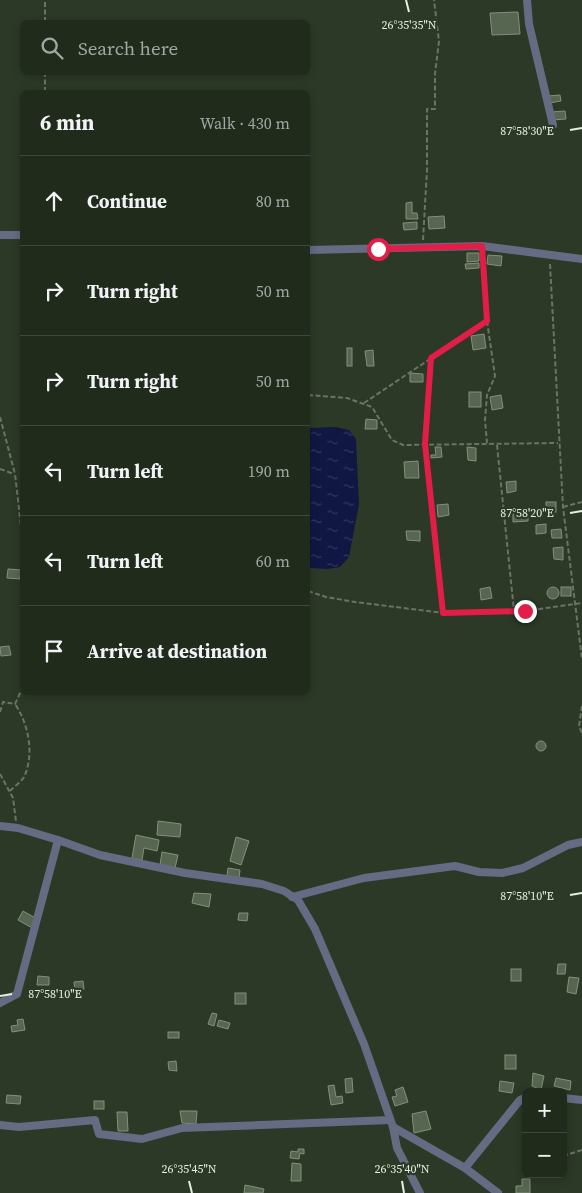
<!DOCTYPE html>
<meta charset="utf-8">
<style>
body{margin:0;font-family:"Source Serif 4",serif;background:#293325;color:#f1f3f6}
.controls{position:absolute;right:15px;bottom:15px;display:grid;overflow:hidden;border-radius:8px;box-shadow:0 2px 8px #0003}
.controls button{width:45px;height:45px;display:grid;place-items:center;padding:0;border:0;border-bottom:1px solid #3e473b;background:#212b1c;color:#f1f3f6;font:25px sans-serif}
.stop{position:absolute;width:15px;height:15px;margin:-11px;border:4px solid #e11d48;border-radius:50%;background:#fff}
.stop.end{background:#e11d48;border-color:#fff;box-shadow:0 1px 5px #0008}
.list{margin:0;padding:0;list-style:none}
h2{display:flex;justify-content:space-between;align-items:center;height:65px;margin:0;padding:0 20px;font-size:21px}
h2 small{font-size:16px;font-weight:400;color:#a2a7a3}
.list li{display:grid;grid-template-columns:32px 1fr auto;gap:15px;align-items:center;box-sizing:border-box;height:90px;padding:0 20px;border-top:1px solid #3e473b}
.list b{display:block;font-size:19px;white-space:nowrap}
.list em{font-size:16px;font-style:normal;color:#a2a7a3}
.icon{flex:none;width:28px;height:28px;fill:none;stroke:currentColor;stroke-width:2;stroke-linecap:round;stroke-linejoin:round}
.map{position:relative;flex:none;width:582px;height:1193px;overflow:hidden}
.search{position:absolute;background:#212b1c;box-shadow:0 2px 8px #0003;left:20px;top:20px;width:290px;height:55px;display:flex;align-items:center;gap:12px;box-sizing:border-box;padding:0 18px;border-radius:8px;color:#a2a7a3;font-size:19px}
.panel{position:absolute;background:#212b1c;box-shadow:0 2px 8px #0003;left:20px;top:90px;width:290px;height:605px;border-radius:8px}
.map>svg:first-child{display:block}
</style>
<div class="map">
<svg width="582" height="1193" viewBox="0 0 582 1193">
<defs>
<pattern id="water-ripples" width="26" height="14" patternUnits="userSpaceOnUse" patternTransform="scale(1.25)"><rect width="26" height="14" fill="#101742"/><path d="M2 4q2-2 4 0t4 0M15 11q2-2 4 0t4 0" fill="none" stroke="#33395d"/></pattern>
</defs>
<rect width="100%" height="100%" fill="#2c3926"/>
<!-- water -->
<path fill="url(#water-ripples)" d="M336,427L349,430L356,439L359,504L349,557L340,567L328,569L308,568V428Z"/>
<!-- building -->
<g fill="#576651" stroke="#82917b">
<path d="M518,12L520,34L492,35L490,13Z"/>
<path d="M560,95L561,101L549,103L548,96Z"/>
<path d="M565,111L566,119L552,120L551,112Z"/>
<path d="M412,202V213H417L418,219H406V203Z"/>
<path d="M444,216L445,228L429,229L428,217Z"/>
<path d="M417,222V229L404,230L403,223Z"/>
<path d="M467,253H479V261L467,262Z"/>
<path d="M488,255L502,256L501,266L487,264Z"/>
<path d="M479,263V268L466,269L465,264Z"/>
<path d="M484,334L486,348L473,350L471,336Z"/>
<rect x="347" y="348" width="5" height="18"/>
<path d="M373,350L374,366H367L365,351Z"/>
<path d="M410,373L423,374V382H410Z"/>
<rect x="469" y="392" width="12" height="15"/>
<path d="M501,395L503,408L492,410L490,397Z"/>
<path d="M366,419L377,420V429H365Z"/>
<path d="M435,447H441L442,457L431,458V455H436Z"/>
<path d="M467,447L476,448V461L468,460Z"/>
<path d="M418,461L419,478H405L404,462Z"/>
<path d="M516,481V491L507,493L506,482Z"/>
<rect x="546" y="502" width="10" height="10"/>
<path d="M448,504L449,515L438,517L437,505Z"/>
<path d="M528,512V521L513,522V513Z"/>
<path d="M546,524V533L536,534V525Z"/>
<path d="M561,529L562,538H552L551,530Z"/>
<path d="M406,531H420V541L407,540Z"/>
<path d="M563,547V560L554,559L553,548Z"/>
<path d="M8,569L21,570L20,579L7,578Z"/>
<path d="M490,587L492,598L481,600L480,589Z"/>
<rect x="561" y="587" width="10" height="9"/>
<circle cx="553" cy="593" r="6"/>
<path d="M9,646L11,655L1,656L0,647Z"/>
<circle cx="541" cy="746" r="5"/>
<path d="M158,821L181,824L180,837L157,835Z"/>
<path d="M136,835L159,840L157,851L144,848L142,860L132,858Z"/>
<path d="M236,837L249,841L241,865L230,861Z"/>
<path d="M162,852L178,855L175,868L160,865Z"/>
<path d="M228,868L240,870L239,878L227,876Z"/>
<path d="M194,893L211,894L209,907L192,903Z"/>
<path d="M23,911L39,920L34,929L18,920Z"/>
<path d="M239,913H248L247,921L238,920Z"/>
<path d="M558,964H566L565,974H557Z"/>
<rect x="511" y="969" width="10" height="12"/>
<path d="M38,976L49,977V985H37Z"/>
<path d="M569,977L579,978L576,994L567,992Z"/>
<path d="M83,981L84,989L75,991L74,982Z"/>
<rect x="235" y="993" width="11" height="11"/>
<path d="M212,1013L217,1014L214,1026L208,1024Z"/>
<path d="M23,1019L25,1030L12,1032L11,1026L18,1025L17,1020Z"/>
<path d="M219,1020L230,1023L228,1029L217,1026Z"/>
<rect x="168" y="1032" width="11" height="6"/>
<rect x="505" y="1055" width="11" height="14"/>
<path d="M176,1061L177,1071L169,1070L168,1062Z"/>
<path d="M533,1073L544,1076L541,1090L532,1086Z"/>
<path d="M352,1078L353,1092L346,1093L345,1079Z"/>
<path d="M556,1078L571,1081L570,1090L554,1086Z"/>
<path d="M500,1081L514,1083L512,1093L499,1091Z"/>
<path d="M334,1085L336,1097L342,1096L343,1103L331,1105L328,1086Z"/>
<path d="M403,1087L408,1102L395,1106L392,1097L397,1096L395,1090Z"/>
<path d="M7,1095L21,1096L20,1104L6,1103Z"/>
<rect x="94" y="1101" width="10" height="8"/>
<path d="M180,1111H197L196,1124L182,1123Z"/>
<path d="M426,1111L431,1129L414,1133L412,1114Z"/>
<path d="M117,1112H127L128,1131H118Z"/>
<path d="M298,1149H304V1154L300,1153L299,1159L290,1158L291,1151L298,1152Z"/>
<path d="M292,1163L301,1164V1181H291Z"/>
<path d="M522,1179H530V1193H516V1186H522Z"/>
<path d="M245,1185L264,1189L263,1193H244Z"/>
</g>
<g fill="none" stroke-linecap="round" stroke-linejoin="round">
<!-- path -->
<g stroke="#697464" stroke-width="2" stroke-dasharray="5 2.5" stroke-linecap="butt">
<path d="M45,22V0"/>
<path d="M45,92V72"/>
<path d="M423,240L427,170V109H435V74L439,41L434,0"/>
<path d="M550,264L563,507L582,659"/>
<path d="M487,321L495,376L487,395L485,420L487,443"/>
<path d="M431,358L425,444L443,613"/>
<path d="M308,373L309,395"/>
<path d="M308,395L347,398L372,407L392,440L403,445L558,443"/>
<path d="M364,403L487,321L482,254"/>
<path d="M0,417L15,474L22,535"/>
<path d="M497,445L514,611"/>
<path d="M0,469L14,474"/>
<path d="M563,507L582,502"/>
<path d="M308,591L326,597L355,602L452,614L525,611L582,603"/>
<path d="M582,706L579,726L582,733"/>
<path d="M0,712L3,702L15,704L22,689"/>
<path d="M0,774L13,798L16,821"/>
<path d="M10,791C14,787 21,782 24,777C35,754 28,723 15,704"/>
<path d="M563,1156L582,1150"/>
</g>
<!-- minor -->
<g stroke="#646b82" stroke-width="8">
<path d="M527,0L529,24L553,125"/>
<path d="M0,235H22"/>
<path d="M308,250L482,246L582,259"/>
<path d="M0,826L18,828L58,840L100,855L185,873L262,884L284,891L298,900L315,929L364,1044L393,1127L397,1148L420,1193"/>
<path d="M292,897L364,878L455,866L479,872L502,873L523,868L568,845L582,842"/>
<path d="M0,1003L17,994L58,840"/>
<path d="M563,1098L582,1100"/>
<path d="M0,1125L19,1127L95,1120L99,1134L142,1139L182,1128L390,1120"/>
<path d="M393,1127L465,1168L498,1193"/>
<path d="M465,1168L520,1100L526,1097"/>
</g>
</g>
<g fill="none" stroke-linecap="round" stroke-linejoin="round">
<!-- route -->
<path stroke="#e11d48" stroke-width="6" d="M378,249L482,246L487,321L431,358L425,444L443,613L525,611"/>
</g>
<!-- ticks -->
<path fill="none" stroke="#e6eee2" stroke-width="2" d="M406,0L409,12M570,130L582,128M570,513L582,511M570,895L582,893M0,996L12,994M189,1181L192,1193M402,1181L404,1193"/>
<g font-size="12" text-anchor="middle" fill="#e6eee2" stroke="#2c3926" stroke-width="4.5" stroke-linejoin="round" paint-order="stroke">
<text x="409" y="29">26°35'35"N</text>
<text x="527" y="135">87°58'30"E</text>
<text x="527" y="517">87°58'20"E</text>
<text x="527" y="900">87°58'10"E</text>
<text x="55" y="998">87°58'10"E</text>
<text x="189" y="1173">26°35'45"N</text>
<text x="402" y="1173">26°35'40"N</text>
</g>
</svg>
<div class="controls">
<button>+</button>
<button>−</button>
</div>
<div class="stop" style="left:378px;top:249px"></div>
<div class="stop end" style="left:525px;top:611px"></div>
<div class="search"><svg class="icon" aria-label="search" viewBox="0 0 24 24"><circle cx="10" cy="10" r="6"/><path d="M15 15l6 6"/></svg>Search here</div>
<section class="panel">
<h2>6 min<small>Walk · 430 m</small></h2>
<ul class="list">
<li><svg class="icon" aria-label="ahead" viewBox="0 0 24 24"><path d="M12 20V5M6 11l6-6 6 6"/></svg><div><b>Continue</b></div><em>80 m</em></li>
<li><svg class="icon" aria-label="right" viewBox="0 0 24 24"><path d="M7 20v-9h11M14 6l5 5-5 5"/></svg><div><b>Turn right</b></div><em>50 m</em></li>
<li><svg class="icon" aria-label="right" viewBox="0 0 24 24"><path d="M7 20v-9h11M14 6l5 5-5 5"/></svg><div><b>Turn right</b></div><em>50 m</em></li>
<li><svg class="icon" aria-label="left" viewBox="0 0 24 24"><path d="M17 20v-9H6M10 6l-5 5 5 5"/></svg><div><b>Turn left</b></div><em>190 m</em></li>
<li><svg class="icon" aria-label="left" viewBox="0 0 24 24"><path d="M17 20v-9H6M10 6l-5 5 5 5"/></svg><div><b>Turn left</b></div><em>60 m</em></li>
<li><svg class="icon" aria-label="arrive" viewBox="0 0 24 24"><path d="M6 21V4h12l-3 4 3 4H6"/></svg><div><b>Arrive at destination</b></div></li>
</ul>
</section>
</div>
